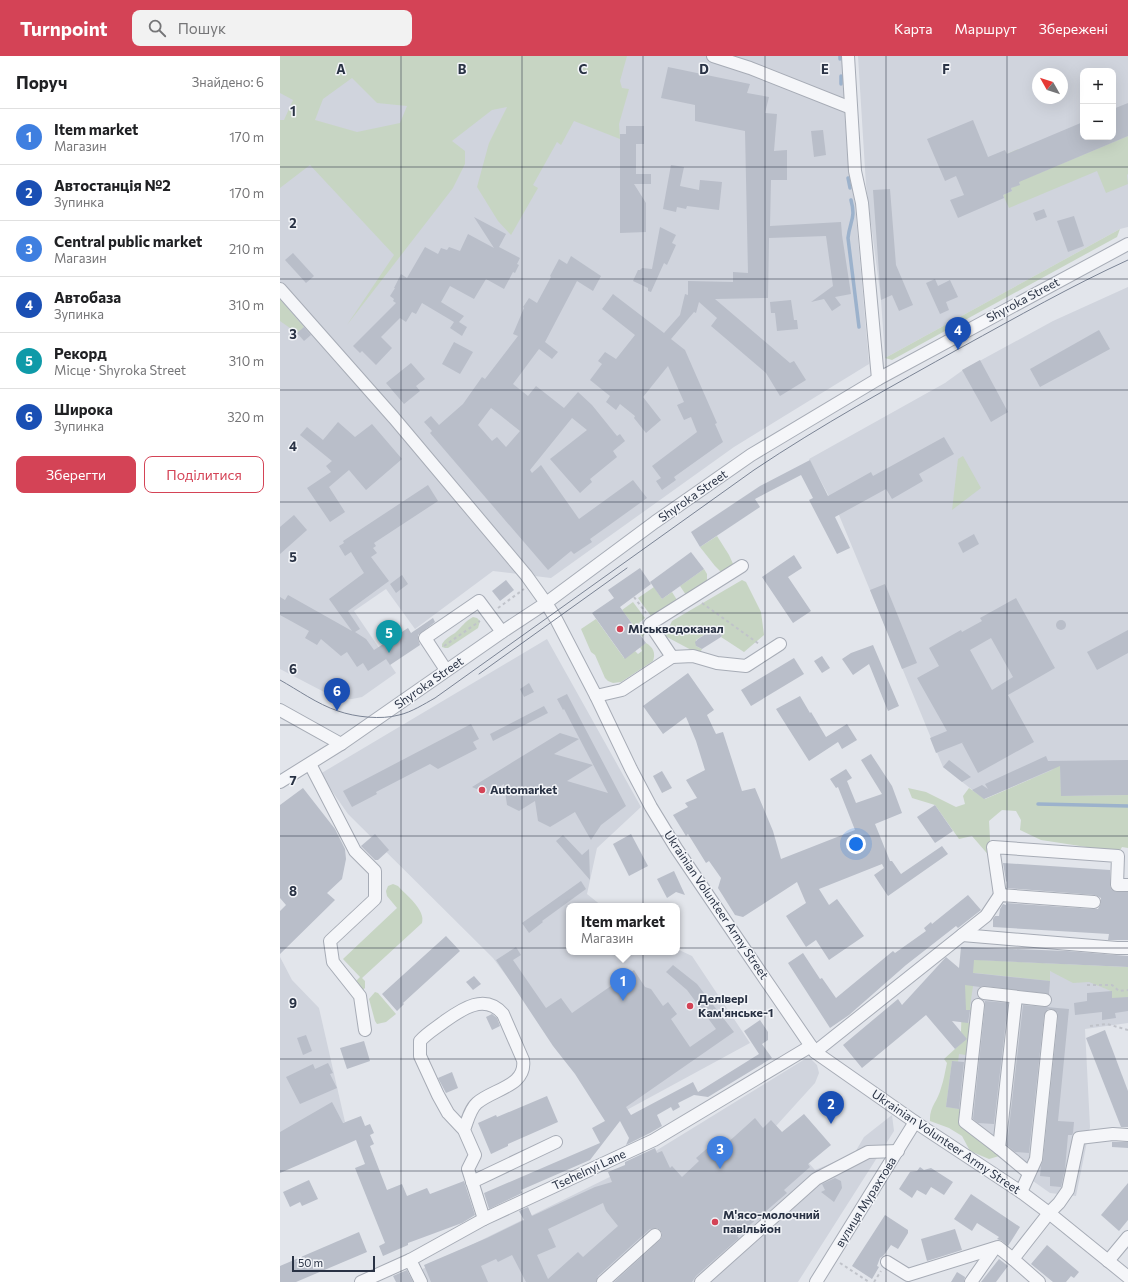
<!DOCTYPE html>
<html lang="uk">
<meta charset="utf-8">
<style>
body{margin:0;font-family:Commissioner,sans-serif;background:#f2f2f2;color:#202124}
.controls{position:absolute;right:12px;top:12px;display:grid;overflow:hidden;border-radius:8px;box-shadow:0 4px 16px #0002}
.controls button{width:36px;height:36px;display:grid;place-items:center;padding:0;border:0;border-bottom:1px solid #e0e0e0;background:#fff;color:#202124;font:20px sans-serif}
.compass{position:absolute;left:752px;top:12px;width:36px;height:36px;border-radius:50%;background:#fff;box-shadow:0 4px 16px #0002;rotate:309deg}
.scale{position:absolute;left:12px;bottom:10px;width:83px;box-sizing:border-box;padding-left:4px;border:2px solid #293244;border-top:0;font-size:11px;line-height:14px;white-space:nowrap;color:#293244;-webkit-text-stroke:3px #f2f4f8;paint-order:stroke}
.you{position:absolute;left:576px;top:788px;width:14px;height:14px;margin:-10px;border:3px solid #fff;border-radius:50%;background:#1a73e8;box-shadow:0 0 0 6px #1a73e833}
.badge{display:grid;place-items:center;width:26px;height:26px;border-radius:50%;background:#d44356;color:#fff;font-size:13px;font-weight:700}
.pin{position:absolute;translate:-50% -33px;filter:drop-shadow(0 1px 2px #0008)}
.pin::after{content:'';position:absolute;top:21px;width:14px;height:12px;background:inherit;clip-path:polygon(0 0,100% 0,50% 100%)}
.popup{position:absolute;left:286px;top:847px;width:114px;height:52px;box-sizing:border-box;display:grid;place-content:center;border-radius:8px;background:#fff;filter:drop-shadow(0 1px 3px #0005);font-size:13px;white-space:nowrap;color:#757577}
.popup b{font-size:15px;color:#202124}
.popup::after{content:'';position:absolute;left:50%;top:100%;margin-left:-8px;border:8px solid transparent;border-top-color:#fff}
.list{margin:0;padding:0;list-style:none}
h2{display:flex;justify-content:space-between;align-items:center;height:52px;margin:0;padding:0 16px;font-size:17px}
h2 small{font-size:13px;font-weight:400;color:#757577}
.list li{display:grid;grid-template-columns:26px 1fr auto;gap:12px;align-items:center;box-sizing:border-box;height:56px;padding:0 16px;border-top:1px solid #e0e0e0}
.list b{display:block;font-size:15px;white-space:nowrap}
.list p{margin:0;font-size:13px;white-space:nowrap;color:#757577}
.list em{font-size:13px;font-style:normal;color:#757577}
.actions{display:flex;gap:8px;padding:12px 16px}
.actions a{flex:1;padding:9px 0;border:1px solid #d44356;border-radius:8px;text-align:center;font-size:14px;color:#d44356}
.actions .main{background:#d44356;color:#fff}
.icon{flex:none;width:22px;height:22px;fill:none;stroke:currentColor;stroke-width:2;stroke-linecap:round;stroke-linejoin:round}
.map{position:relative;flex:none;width:848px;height:1226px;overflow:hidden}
header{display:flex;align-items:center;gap:24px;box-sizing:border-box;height:56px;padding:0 20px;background:#d44356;color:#fff}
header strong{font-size:19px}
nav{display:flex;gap:22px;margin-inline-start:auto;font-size:14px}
.search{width:280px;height:36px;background:#f2f2f2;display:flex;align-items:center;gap:10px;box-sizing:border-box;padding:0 14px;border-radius:8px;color:#757577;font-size:15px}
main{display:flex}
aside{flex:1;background:#fff}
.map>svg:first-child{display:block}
</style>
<header>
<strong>Turnpoint</strong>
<div class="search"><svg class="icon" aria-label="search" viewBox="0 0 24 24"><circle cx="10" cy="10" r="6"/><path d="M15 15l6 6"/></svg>Пошук</div>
<nav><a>Карта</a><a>Маршрут</a><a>Збережені</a></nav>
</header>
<main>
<aside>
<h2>Поруч<small>Знайдено: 6</small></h2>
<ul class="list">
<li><span class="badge" style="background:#3f7fe0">1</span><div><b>Item market</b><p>Магазин</p></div><em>170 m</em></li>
<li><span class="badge" style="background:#1a4fb4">2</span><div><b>Автостанція №2</b><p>Зупинка</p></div><em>170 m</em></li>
<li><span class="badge" style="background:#3f7fe0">3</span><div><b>Central public market</b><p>Магазин</p></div><em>210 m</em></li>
<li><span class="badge" style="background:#1a4fb4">4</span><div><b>Автобаза</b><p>Зупинка</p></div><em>310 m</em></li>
<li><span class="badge" style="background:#0f9aa8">5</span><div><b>Рекорд</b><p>Місце · Shyroka Street</p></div><em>310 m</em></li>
<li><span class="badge" style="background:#1a4fb4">6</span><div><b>Широка</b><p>Зупинка</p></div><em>320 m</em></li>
</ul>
<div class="actions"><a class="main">Зберегти</a><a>Поділитися</a></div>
</aside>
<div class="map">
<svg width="848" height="1226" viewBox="0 0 848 1226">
<rect width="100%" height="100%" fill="#e2e5eb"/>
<!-- built -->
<g fill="#d0d4dd" fill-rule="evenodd">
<path d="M0,0H564L571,103L589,308L454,391L271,522L213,515L135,573L106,533L74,555L116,617L82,641L72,643H59L48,638L0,613Z"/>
<path d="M578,0H848V171L840,173L605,302L601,244L586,129ZM803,15H833V81H803ZM758,18H782V42H758Z"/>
<path d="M848,231V739L758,740L751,723L704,743L663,711L559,459L529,403L665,327L683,314L773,265Z"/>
<path d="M267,583L361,751L317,792L307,838L322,850H289V896H397V893L412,900L470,987L332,1062L213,902L68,758L40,718Z"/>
<path d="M0,901L12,924L39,952L65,1066L0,1094Z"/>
<path d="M690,914L769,915L848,920V967L805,973L810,1071L796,1140L770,1137L716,1099L663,1055L669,1003L675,993L681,976Z"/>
<path d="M525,1003H531L537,1009L539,1017L535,1027L496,1070L535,1114L574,1098L584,1081L612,1059L614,1075L518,1226H116L348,1112Z"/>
</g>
<!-- green -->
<g fill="#c7d5c3" fill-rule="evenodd">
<path d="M0,0H347L340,25L342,32L349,33L339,68L340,83L294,65L281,89L277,86L253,129L258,132L231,179L218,165L197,131L209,87L227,51L212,54L172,85L185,95V108L173,132L67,269L114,199L30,109L0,132V64H4L13,44L0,37ZM72,22L97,47L127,50L120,67L77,76L35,64L43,43Z"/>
<path d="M848,80V118L847,119L848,128L826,137L817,115L729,152L723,139L732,135L731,132L740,128L727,98L738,93L750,121Z"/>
<path d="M840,173L837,181L612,304L605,302Z"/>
<path d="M0,243L24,271L17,277L0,265Z"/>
<path d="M683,400L701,432L672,454L678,403Z"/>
<path d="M437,480L449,499L454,510L442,517L435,510L420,491Z"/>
<path d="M424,513L427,518V526L406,539L400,530Z"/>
<path d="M462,524L466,526L481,556L484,579L464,596L441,581L444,575L440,571L435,572L416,584V590L422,593L420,597L415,596L385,580L392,565Z"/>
<path d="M374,531L382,543L392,536L397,544L371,560L358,542Z"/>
<path d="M353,546L365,562L359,567L366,577L362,581L342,554Z"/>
<path d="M193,561L197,562L200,565L198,572L168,592H165L162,591V588C165,583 170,580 175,577C181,572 185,565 193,561Z"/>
<path d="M316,563L344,602L355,595L358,598L362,595L360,591L366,587C373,591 376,597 373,605L341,626L333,627L328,625L325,622L315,599L311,596L301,573Z"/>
<path d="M780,705L781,740L848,739V792L842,791L839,796L761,784L740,774L741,764L736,755L722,754L709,765L711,802L692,780L679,783L655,749L632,742L628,732L646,736L676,751L685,748L683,740L689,732L705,743L772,714Z"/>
<path d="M113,828L118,830C126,839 146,854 142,867L82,922L85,925V932L82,935L75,926L80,921L63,903L117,852L107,840L106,835L108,830Z"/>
<path d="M680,903L848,911V941L832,943L831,935L809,926L793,927L770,915V925L695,917L690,950L692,954H685L684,966L691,967L689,985L686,999L679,998L678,1006L672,1005L666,1051L680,1053L681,1065L726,1098L709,1103L690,1095L682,1080L669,1072L650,1065C649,1051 658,1045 661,1032C664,1024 665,1015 667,1007L664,1003L686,983L681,976L683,907Z"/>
<path d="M95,936L98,937L116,958L106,966L97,968L95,965L89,943Z"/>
</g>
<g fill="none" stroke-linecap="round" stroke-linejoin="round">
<!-- stream -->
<g stroke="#9cb2cc" stroke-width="3.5">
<path d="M560,0V3"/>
<path d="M561,20V28"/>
<path d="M568,122L570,132"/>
<path d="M571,144C576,163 570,164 568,182L579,271"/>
<path d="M758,748L848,750"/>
</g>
</g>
<!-- building -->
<g fill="#b9bec9" fill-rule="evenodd">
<path d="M388,11L470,28L467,37L489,41L485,57L497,58L494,95L507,94V124H491L490,170L561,166L562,179L571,238L555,241L561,249L552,255L544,243L531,246L553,230L546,180L489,182L488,242L435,243L510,307L514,305L526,324L500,340L486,317L431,270L437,262L419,246L416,257L414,256L391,283L405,294L437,367L435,368L443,386L394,421L396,424L382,434L376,425L381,422L372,410L417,376L411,361L404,364L397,349L404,346L388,310L363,341L381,364L366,377L354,362L355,360L340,348L336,354L326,346L330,340L310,324L322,308L318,305L325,296L336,303L355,279L322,253L333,238L384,277L400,259L405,238L408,239V225L453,226V216L468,217L465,75L415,65V49L381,42Z"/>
<path d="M848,47V80L739,126L740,129L731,132L732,135L723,139L724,142L678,162L670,144L684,139L676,120L665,125L647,83L693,64L708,101L725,94L727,98L803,66V81H833V53Z"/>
<path d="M346,70H364V88H356V118H371V128H354L366,147V176L340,177V78H346Z"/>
<path d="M543,74L546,99L534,101L531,75Z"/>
<path d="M391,109L404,111L400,130L419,134L420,124L442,126L439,154L407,150L406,153L397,151L396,156L383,153Z"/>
<path d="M610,133L616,209L633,249L619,255L612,239L601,244L593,134Z"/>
<path d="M764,153L767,161L756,165L753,157Z"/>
<path d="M794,160L804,190L788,196L777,165Z"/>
<path d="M194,161L226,178L219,191L240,202L237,208L239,209L235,217L233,216L224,233L206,223L194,243L170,230L161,246L184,260L179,266L187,271L182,280L170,272L174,266L142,247L136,258L132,256L126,266L120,262L101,281L112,292L96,309L82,295L80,297L73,290L116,247L113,245L114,243L110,240L115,232H114L121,218L127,222L145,191L158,198L161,192L167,194L169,191L180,195L188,178L214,192Z"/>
<path d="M380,171L396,179L392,187L396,189L387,209L384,207L371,236L368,235V232L353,225L358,214H360L362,212L372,213Z"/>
<path d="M13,197L34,220L26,227L5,204Z"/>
<path d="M291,200L321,220L313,235L297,225L265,286L278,296L272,303L259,293L233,328L248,340L256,330L284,352L298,336L312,349L337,380L340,378L345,385L333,395L337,401L310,423L312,426L300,437L270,403L307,374L292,362L250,414L252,417L261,409L299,463L353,424L367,442L310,483L312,486L294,498L291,495L268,514L150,377L152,375L144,366L151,360L159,369L183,348L202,321L205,323L238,280L233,278L244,252L243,251L249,242L257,247L271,221L270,220L279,203L287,208ZM211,352L240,375L226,391L217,381L212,385L198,369Z"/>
<path d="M655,223L658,230L670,224L678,241L666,246L669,254L660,258L646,227Z"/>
<path d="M511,244L514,264H517L518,273L497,275L495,257H491L490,246Z"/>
<path d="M24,271L31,279L24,285L17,277Z"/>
<path d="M819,274L830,293L760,331L750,313Z"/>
<path d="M174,286L193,296L180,318L162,308Z"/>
<path d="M700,304L728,356L711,366L682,314Z"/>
<path d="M131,307L145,323L136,330L140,335L124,348L106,327Z"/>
<path d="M58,366L75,381L92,368L122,403L86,434L69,414L49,431L65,456L50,466L27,432L51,416L46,410L52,405L20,379L27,371L43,384Z"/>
<path d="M664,381L674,398L639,418L643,425L612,443L606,433L555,461L570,492L557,498L529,444L533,442L521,419L475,443L480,451L420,491L411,476L480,430L530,404L548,440L591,416L593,420Z"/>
<path d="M148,429L158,445L94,487L96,490L93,492L97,497L91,501L109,525L68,555L80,573L75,576L86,583L94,594L128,572L131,577L153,562L155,566L138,579V583L140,589L110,609L106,603L88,615L83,607L77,611L67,596L61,600L41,583L37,589L25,582L29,575L0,559V541L5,544L8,539L72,575L49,543L84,517L71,496L65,500L59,490L64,487L63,485Z"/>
<path d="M14,459L27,474L0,498V471Z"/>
<path d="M694,478L699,488L683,497L678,487Z"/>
<path d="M411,496L424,513L382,543L370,526Z"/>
<path d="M514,499L522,512L508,521L531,555L513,567L482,521Z"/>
<path d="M360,512L371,528L340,551L366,587L345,603L312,557L334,542L328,534Z"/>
<path d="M122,519L128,528L116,537L110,528Z"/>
<path d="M226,524L234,534L220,545L212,535Z"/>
<path d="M605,528L637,607L622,613L590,534Z"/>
<path d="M736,542L775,612L728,639L754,686L698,717L682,687L684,686L656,697L650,682L667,675L637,622L659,610L649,592L681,574L682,576L702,565L700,562ZM711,582L733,621L712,634L690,594Z"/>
<circle cx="781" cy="569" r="5"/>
<path d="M440,571L444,575L441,581L422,593L416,590L415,586L418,583L435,572Z"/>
<path d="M848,574V597L817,614L807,596Z"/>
<path d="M593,589L619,650L608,655L589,608L573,619L562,603L571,597Z"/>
<path d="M542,600L550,612L542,617L534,605Z"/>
<path d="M514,602L524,618L471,650L461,634Z"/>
<path d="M408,617L434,654L427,659L436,678L443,676L462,735L475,732L493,775L501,803L575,774L558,731L556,732L550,723L566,713L572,722L567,725L576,747L602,738L581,704L591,698L612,730L622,757L595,768L610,805H612L621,818L662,790L668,798L608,840L594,819L604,812L602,808L539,833L549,849L557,843L584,880L549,904L536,884L526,891L506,860L526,847L517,826L463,861L455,859L438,832L441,822L429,805L426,807L408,778L406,780L393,759L408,751L405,747L417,742L406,724L425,714L416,685L406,661L383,678L363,650Z"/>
<path d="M249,627L254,636L244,641L240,633Z"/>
<path d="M287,638L346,750L321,769L311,784L295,756L270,771L258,765L255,745L239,755L227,749L224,728L208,738L192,731L280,677L299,683L274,698L313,709L287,725L328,737L284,653L283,654L277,643Z"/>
<path d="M520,640L530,657L531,656L546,681L567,668L577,684L562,693L558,686L529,705L496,653Z"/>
<path d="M264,650L268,657L213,685L210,678Z"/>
<path d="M191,668L199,683L193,686L197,693L158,713L150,708L96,736L97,738L72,751L63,735Z"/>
<path d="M766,700L768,705L848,704V739L781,740L780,710L704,743L692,734L702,729L708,733L705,728Z"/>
<path d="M669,704L691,721L682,726L663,711Z"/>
<path d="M382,715L392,732L382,737L373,720Z"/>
<path d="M23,732L55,773L65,793L66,803L62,823L47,837L55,844L0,898V855L6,849L0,842V749Z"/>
<path d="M655,749L673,775L655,787L637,761Z"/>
<path d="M95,778L109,794L98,804H95L81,790Z"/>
<path d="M351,778L368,810L349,820L333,788Z"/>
<path d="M283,779L302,799L309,793L310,824L276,785Z"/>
<path d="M723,807L830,814V829L831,833L837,836H848V884H828L829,878L713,871V863L715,860H719L720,853L723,848L726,849V847L813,853H818L821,847V842L815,839L727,832V826L726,825Z"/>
<path d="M394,815L405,839L396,836L387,842L377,823Z"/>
<path d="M301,825L306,833L262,865L263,866L249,877L242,867Z"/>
<path d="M688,839L701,854L678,872L676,870L626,909L569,959L550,972L508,907L523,897L540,923L542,922L556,942L613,895L615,897L646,875L644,872L651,866L652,868Z"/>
<path d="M166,880L180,895L123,947L124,948L117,955L102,938Z"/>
<path d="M236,891L241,899L233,904L266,952L281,942L292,957L354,914L365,931L371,933L383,950L388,946L397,958L391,963L410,991L436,973L407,934L386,916L393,909L417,928L454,976L346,1051L351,1059L413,1026L418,1036L479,998L464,975L480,964L488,976V984L482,988L492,1002L428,1041L414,1039L398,1047L400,1051L393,1055L391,1051L377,1059L382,1070L370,1077L346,1089L349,1082L340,1065L310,1104L241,1134L242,1137L209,1153L204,1137L320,1087L312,1072L325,1065L295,1018L273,990L216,904Z"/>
<path d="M681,891L787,895L848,900V911L694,904L693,917L770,925L769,938L705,930L700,931L685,929L686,954H690L688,967L672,965L687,983L675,993L646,959L582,1012L563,989L618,943L622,949L666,901L679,912Z"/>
<path d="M194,920L201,928L193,934L186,926Z"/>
<path d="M832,935V942L848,941V955L835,957L836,962L822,964V956L795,959L794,947L807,945V937Z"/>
<path d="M705,945L728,947L714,1068L698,1067L693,1063L705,950Z"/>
<path d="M743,949L789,953L778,1065L794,1066L793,1077L792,1079H788L785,1113L781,1131L770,1130V1121L760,1120L761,1110L763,1104L778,961V957L772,953H768L764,959L749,1097L735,1096L727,1089Z"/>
<path d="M212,958L217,962L220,970L212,974L206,961Z"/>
<path d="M825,974L848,1035V1071H841L806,982Z"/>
<path d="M26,979L32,995L23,999L17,982Z"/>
<path d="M84,985L90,1005L67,1013L60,992Z"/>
<path d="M672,1005L684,1006L679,1053L666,1051Z"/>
<path d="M48,1007L53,1017L50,1018L57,1032L20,1048L6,1021L33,1008L35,1013Z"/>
<path d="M172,1016L178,1032L166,1037L158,1022Z"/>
<path d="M267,1040L278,1066L228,1088V1090L211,1098L198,1067L216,1059L217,1061Z"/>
<path d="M52,1046L63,1067L81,1060L85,1070L90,1068L94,1077L90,1079L94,1088L90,1090L107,1134L122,1128L127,1140L147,1132L150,1138L184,1125L195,1159L182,1167L128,1187V1189L103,1200L99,1190L105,1187L75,1112L85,1108L76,1084L0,1117V1076Z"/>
<path d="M524,1058L551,1089L528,1108L530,1111L504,1134L507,1137L457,1180L459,1182L416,1220L412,1226H334L380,1184L382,1181V1177L380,1174L377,1172L370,1173L318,1220L316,1226H246L232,1199L218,1206L216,1203L201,1210L208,1226H151L144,1209L207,1182L244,1164L239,1155L248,1151L252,1160L315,1131L332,1126L328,1116L345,1109V1106L375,1092L377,1097L382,1095L390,1112L392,1110L402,1121L419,1105L416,1102L431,1089L434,1092L442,1086L445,1089L475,1062L483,1072L491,1064L502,1076ZM323,1147L326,1155L338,1170L303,1201L298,1196L268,1223L257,1199L276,1191L268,1173Z"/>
<path d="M832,1086H848V1092L832,1091Z"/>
<path d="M640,1111L644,1114L651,1112L673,1126L664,1139L651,1131L646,1139L637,1134L632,1142L619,1133L630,1116L637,1115Z"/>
<path d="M555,1122L561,1125L562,1132L554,1146L541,1136L545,1134L542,1128Z"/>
<path d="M29,1124L38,1143L22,1150L20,1146L10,1151L3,1136Z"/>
<path d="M848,1127V1164L839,1175L821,1159Z"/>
<path d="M691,1138L740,1171L728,1190L722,1185L717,1183L719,1181L697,1167L692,1175L674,1163Z"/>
<path d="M605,1159L628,1174V1177L618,1193L611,1189L604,1199L600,1202L597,1210L599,1211L592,1223L572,1210Z"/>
<path d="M675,1173L682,1194L647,1205L641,1183Z"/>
<path d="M79,1176L87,1196L16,1226H0V1210Z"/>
<path d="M767,1189L799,1216L794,1222L791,1220L786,1226H773L751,1208Z"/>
<path d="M719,1203L728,1210L716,1226H701Z"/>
<path d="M127,1214L133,1226H116L113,1220Z"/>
<path d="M677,1216L685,1221L684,1226H671Z"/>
</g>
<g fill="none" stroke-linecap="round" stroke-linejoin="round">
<defs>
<g id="minor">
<path d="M433,0L470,12L571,52"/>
<path d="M568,0L575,115L582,147L598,323"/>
<path d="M0,233L114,362L246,519L266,547L276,563L316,640L351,713L371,751L396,792L459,885L535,996L635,1066L741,1136L769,1157L848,1221"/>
<path d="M392,601L413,600L437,607L466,610L500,588"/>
<path d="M166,614L145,582L199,545L222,576"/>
<path d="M316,640L342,634L392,601L370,568L462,510"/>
<path d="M0,654L61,688"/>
<path d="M30,708L75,795L95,815V843L50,885L53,906L80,940L85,974"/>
<path d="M0,726L61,688L222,576L266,547L375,466L471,399L598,323L848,188"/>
<path d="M720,839L713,791L838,800L837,829H848"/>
<path d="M682,879L837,892H848"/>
<path d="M704,937L765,944"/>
<path d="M736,941L719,1092L749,1117"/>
<path d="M698,949L685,1066L719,1092"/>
<path d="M535,996L706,860L720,839L814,846"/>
<path d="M184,1074C187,1066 190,1053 197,1047C213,1033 247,1030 243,1004L223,958C205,937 182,953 165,965C156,972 147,977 140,985V1000L158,1039L168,1057L184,1074L195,1099L188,1113L204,1163"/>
<path d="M192,1126L276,1086"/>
<path d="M741,1136L756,1103L771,960"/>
<path d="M130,1204L141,1226"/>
<path d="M828,1205L848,1181"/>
<path d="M607,1206L628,1219L718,1191L733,1203"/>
<path d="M81,1226L130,1204L204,1163L374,1084L531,990"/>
<path d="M323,1226L375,1179"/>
<path d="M421,1226L536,1123L588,1096L618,1095"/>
<path d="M536,1226L635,1066"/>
<path d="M691,1226L714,1193"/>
<path d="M759,1226L733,1203L769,1157L779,1147L788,1134L799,1082L833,1078L848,1079"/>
</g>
</defs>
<!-- minor casing -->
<use href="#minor" stroke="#a7acb6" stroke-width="14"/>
<!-- path -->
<g stroke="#c0c3ca" stroke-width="2" stroke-dasharray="3 3" stroke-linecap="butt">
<path d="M354,541L366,557"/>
<path d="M422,547L479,588"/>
<path d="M218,552L244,533"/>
<path d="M164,590L200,565"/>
<path d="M807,929H832L839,935L848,934"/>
<path d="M810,970L827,968L848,974"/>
<path d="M560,1207L589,1226"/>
<path d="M594,1226L601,1215"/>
</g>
<!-- minor -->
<use href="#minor" stroke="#f5f6f9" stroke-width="12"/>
<!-- tram -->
<g stroke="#7b8495" stroke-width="1">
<path d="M199,618L347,512"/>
<path d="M0,624C18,634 37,648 58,655C75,661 101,664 119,659C132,656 144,648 155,642L474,414C541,369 612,330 682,291C737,261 791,230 848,204"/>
</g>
</g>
<!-- grid -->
<path fill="none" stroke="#293244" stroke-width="1" stroke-opacity="0.55" d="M121,0V1226M242,0V1226M363,0V1226M485,0V1226M606,0V1226M727,0V1226M0,111H848M0,223H848M0,334H848M0,446H848M0,557H848M0,669H848M0,780H848M0,892H848M0,1003H848M0,1115H848"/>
<!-- markers -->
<g fill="#d44356" stroke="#f2f4f8" stroke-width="1.5">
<circle cx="340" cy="573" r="4"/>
<circle cx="202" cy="734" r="4"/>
<circle cx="410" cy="950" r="4"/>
<circle cx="435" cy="1166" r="4"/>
</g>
<g text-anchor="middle" stroke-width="3" stroke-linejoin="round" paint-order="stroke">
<!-- street labels -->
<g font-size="12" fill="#293244" stroke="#f2f4f8">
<text transform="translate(743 244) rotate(-28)" y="4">Shyroka Street</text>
<text transform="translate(413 440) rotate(-35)" y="4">Shyroka Street</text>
<text transform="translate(149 627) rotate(-35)" y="4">Shyroka Street</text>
<text transform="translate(436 849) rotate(56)" y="4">Ukrainian Volunteer Army Street</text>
<text transform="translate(666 1086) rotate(34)" y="4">Ukrainian Volunteer Army Street</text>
<text transform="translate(309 1114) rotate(-25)" y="4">Tsehelnyi Lane</text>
<text transform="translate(586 1146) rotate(-58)" y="4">вулиця Мурахтова</text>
</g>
<!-- poi labels -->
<g font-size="12" font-weight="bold" fill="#293244" stroke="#f2f4f8" text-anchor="start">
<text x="348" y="577">Міськводоканал</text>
<text x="210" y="738">Automarket</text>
<text x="418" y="947">Делівері<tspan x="418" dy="14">Кам'янське-1</tspan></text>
<text x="443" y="1163">М'ясо-молочний<tspan x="443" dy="14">павільйон</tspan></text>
</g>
</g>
<g font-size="13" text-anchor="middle" font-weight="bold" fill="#293244" stroke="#f2f4f8" stroke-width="3" stroke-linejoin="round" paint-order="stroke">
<text x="61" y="18">A</text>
<text x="182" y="18">B</text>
<text x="303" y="18">C</text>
<text x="424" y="18">D</text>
<text x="545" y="18">E</text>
<text x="666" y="18">F</text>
<text x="13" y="60">1</text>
<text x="13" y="172">2</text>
<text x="13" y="283">3</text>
<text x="13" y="395">4</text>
<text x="13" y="506">5</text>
<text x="13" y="618">6</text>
<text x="13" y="729">7</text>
<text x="13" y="840">8</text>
<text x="13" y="952">9</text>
</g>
</svg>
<div class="controls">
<button>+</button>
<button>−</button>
</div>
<svg class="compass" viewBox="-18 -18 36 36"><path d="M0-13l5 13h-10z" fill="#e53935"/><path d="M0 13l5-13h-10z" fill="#757577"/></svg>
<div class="scale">50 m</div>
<div class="you"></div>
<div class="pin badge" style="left:343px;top:945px;background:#3f7fe0">1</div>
<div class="popup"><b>Item market</b>Магазин</div>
<div class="pin badge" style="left:551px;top:1068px;background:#1a4fb4">2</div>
<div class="pin badge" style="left:440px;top:1113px;background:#3f7fe0">3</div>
<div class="pin badge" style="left:678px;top:294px;background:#1a4fb4">4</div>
<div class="pin badge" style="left:109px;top:597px;background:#0f9aa8">5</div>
<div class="pin badge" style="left:57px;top:655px;background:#1a4fb4">6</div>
</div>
</main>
